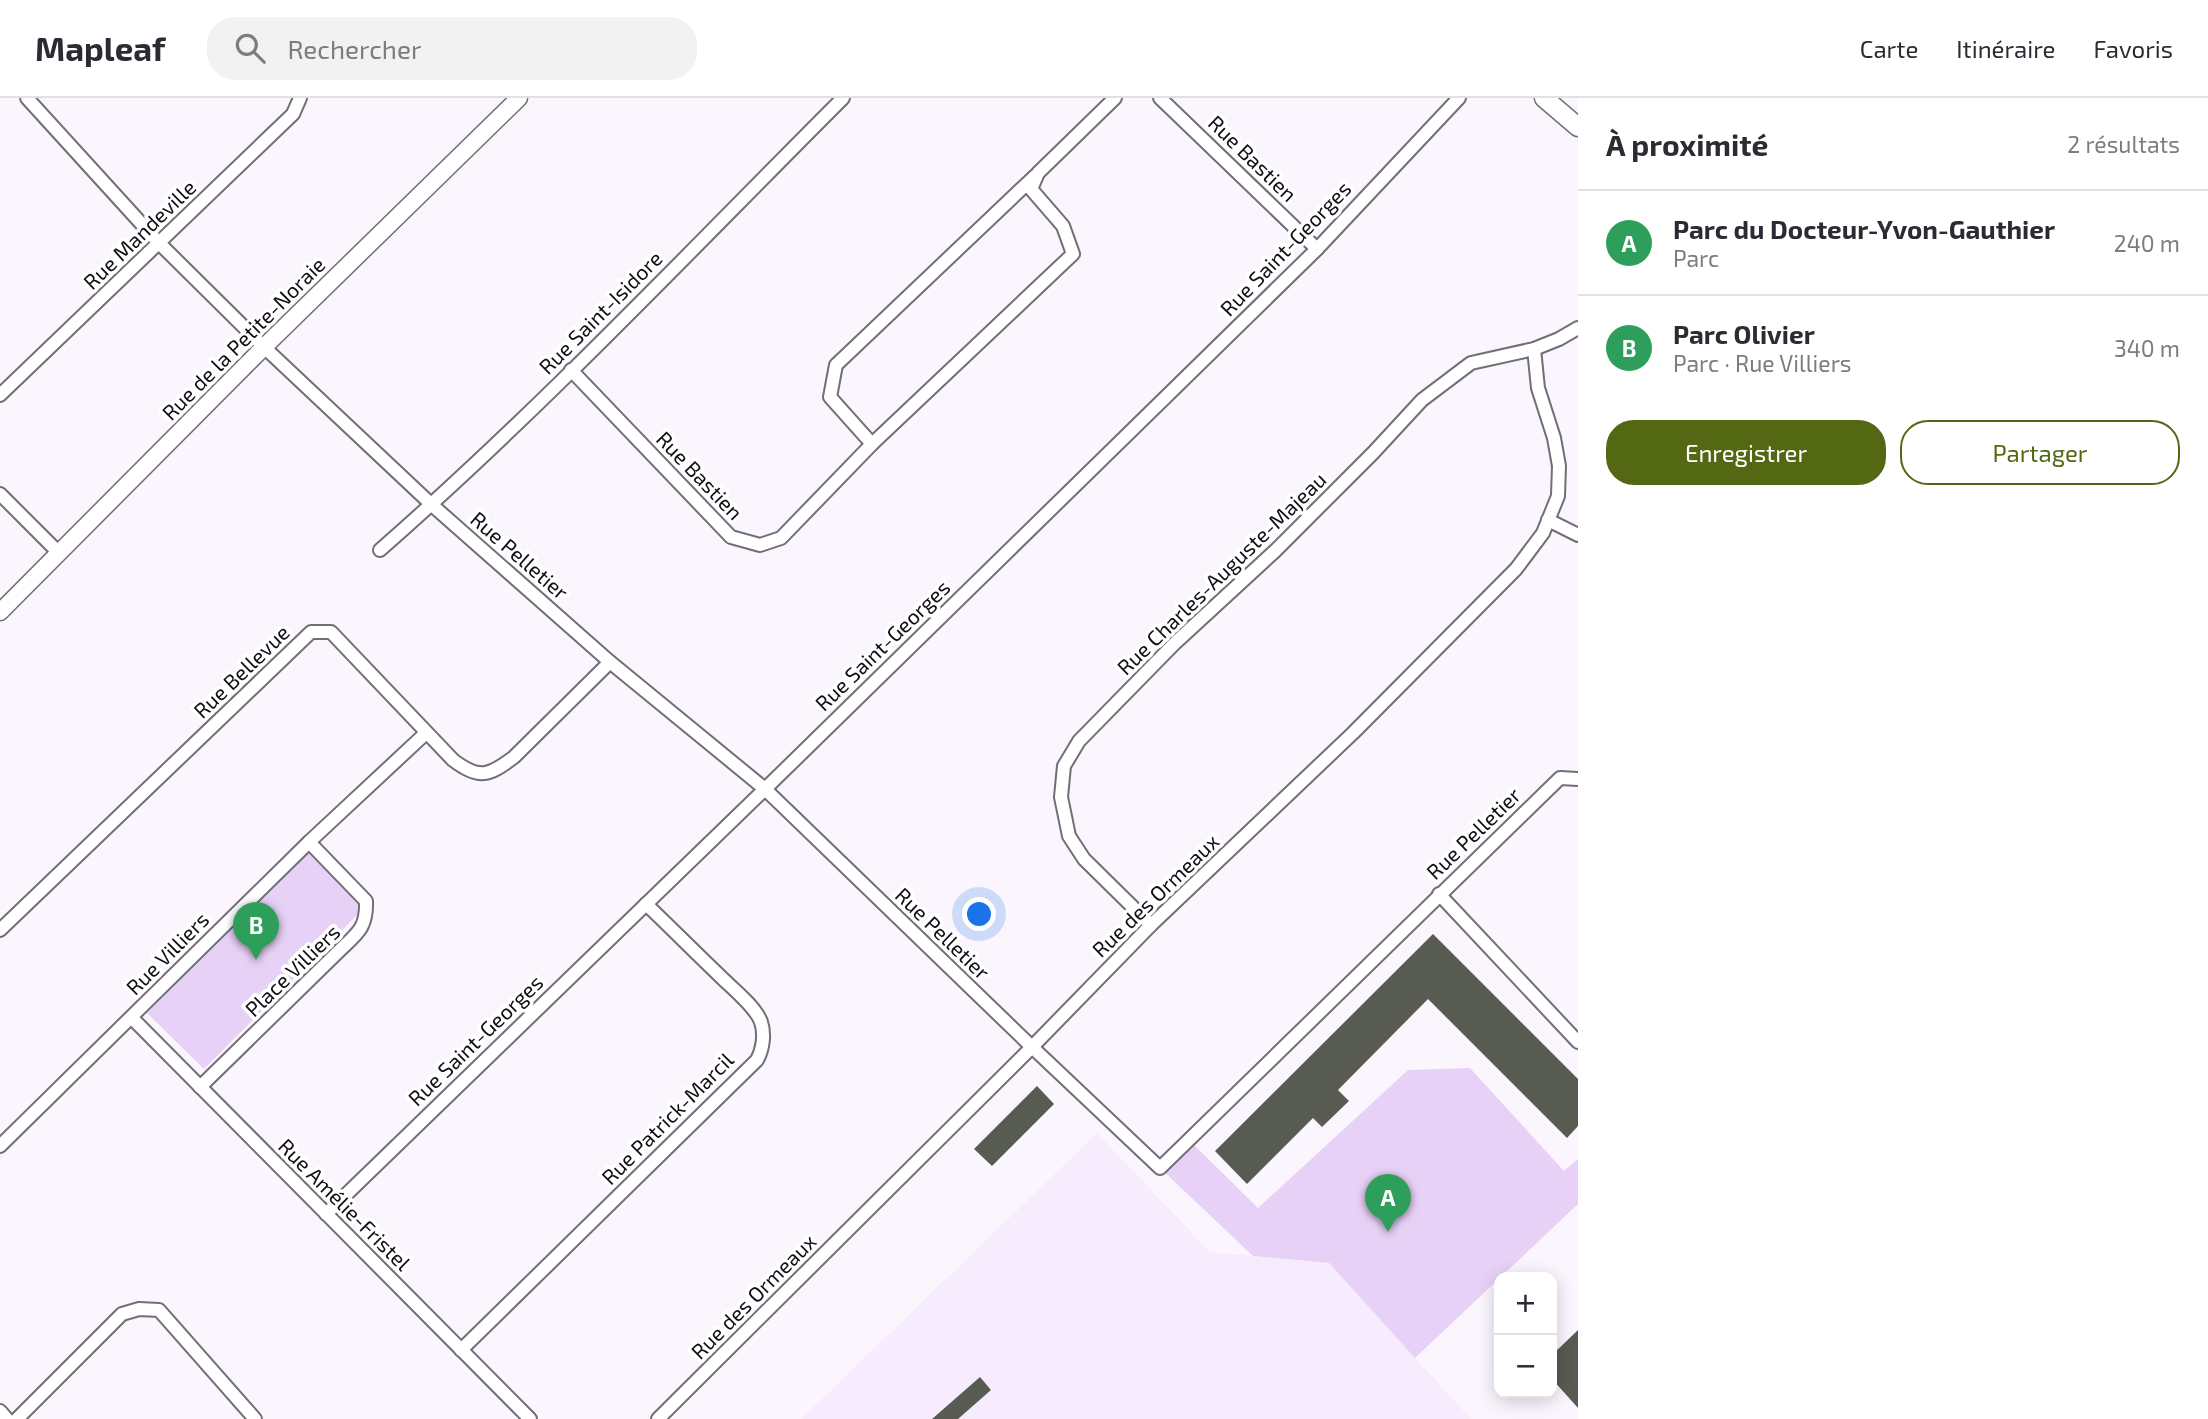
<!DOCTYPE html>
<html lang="fr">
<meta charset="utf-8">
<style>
body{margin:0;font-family:"Exo 2",sans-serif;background:#f2f2f3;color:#2b2b33}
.controls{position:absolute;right:21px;bottom:21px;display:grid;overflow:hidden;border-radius:14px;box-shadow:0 4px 18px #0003}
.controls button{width:63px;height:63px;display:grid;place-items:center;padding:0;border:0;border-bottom:2px solid #e1e1e2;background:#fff;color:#2b2b33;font:35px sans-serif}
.you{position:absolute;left:980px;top:817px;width:24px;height:24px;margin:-18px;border:5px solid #fff;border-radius:50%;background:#1a73e8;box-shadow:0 0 0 10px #1a73e833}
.badge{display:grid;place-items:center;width:46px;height:46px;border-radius:50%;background:#546814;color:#fff;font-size:23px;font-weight:700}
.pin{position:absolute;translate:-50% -58px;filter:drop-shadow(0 2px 4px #0008)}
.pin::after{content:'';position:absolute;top:37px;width:24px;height:21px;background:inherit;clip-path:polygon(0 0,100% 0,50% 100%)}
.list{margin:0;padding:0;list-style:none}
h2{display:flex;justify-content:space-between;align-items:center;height:91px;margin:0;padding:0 28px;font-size:30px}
h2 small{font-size:23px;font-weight:400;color:#7c7c81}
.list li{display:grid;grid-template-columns:46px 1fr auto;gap:21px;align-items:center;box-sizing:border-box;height:105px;padding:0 28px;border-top:2px solid #e1e1e2}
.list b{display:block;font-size:26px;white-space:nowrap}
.list p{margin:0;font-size:23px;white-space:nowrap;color:#7c7c81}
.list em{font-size:23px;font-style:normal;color:#7c7c81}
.actions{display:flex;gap:14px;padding:21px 28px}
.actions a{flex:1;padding:16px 0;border:2px solid #546814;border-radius:28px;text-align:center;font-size:24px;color:#546814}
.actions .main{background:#546814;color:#fff}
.icon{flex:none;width:38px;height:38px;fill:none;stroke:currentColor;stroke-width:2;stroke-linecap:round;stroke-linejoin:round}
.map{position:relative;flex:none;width:1578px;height:1321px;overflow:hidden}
header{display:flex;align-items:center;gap:42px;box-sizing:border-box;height:98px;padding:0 35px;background:#fff;border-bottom:2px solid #e1e1e2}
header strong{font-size:33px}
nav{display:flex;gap:38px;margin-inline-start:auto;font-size:24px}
.search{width:490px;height:63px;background:#f2f2f3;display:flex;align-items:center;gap:18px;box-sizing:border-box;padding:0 24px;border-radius:28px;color:#7c7c81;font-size:26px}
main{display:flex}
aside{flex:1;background:#fff}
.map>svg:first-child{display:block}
</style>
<header>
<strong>Mapleaf</strong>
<div class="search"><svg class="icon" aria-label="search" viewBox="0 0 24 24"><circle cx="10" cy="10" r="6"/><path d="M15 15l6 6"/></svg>Rechercher</div>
<nav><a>Carte</a><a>Itinéraire</a><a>Favoris</a></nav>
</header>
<main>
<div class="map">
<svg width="1578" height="1321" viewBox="0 0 1578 1321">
<rect width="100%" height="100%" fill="#fbf6fe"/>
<!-- built -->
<path fill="#f7ecfe" d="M1097,1035L1210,1154L1329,1165L1471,1321H801Z"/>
<!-- green -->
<g fill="#e8d1f7">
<path d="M308,753L365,809L204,971L147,915Z"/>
<path d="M1470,970L1564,1073L1578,1061V1106L1415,1260L1329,1165L1253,1158L1160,1070L1189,1042L1258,1110L1408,972Z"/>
</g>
<!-- building -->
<g fill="#585b52">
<path d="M1433,836L1578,981V1028L1567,1040L1428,901L1338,992L1349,1003L1322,1029L1313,1020L1247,1086L1215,1053Z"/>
<path d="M1037,988L1054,1006L992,1068L974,1051Z"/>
<path d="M1578,1232V1310L1552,1281V1257Z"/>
<path d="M980,1279L991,1292L958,1321H932Z"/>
</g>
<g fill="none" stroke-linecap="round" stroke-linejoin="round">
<defs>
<g id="minor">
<path d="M27,0L159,145L264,249L432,407L610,564L765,691L1032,949L1160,1070L1560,680L1578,681"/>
<path d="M1160,0L1317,151"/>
<path d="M571,272L731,439L760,447L781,440L872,346L1073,156L1063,128L1031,91L1038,75L1115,0"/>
<path d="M0,297L293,16L300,0"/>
<path d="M872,346L830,299L836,267L1035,78"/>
<path d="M0,396L59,455"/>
<path d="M1548,422L1578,437"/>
<path d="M380,452C542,310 691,152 843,0"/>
<path d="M1439,796L1578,944"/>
<path d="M1151,827L1084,761L1069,738L1061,699L1064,668L1079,643L1175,545L1275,453L1373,355L1422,302L1471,265L1534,251L1559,241L1578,230"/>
<path d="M0,832L311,534H331L453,662C479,682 489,678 514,659L610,564"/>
<path d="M132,920L530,1321"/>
<path d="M200,989L341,851C358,835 367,829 366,803L309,744"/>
<path d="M0,1048L309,744L426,635"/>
<path d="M326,1116L765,691L1317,151L1459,0"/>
<path d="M461,1252L757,962C763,951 765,936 761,924C756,909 732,890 721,879C696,855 671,830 646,806"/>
<path d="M0,1313L7,1321"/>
<path d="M17,1321L122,1216L139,1211L159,1212L255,1321"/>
<path d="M658,1321L1032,949L1151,827L1353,635L1516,471L1543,435L1558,398L1559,368L1554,340L1538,290L1534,251"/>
</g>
<path id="tertiary" d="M0,514L264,249L519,0"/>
<path id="secondary" d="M1544,0L1578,29"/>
</defs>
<!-- minor casing -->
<use href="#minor" stroke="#736d77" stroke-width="16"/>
<!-- tertiary casing -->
<use href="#tertiary" stroke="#736d77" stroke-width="19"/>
<!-- secondary casing -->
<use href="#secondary" stroke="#736d77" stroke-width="21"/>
<!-- minor -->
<use href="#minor" stroke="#fff" stroke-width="12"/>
<!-- tertiary -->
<use href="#tertiary" stroke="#fff" stroke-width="16"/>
<!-- secondary -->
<use href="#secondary" stroke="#fff" stroke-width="18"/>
</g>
<g text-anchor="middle" stroke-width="7" stroke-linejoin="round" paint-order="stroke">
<!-- street labels -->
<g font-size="21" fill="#100e12" stroke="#fff">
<text transform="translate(1252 61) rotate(44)" y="7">Rue Bastien</text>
<text transform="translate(140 137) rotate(-44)" y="7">Rue Mandeville</text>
<text transform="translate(1286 151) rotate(-46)" y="7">Rue Saint-Georges</text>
<text transform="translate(601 215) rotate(-45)" y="7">Rue Saint-Isidore</text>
<text transform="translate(244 241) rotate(-45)" y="7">Rue de la Petite-Noraie</text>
<text transform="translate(699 378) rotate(46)" y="7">Rue Bastien</text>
<text transform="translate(519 458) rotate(41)" y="7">Rue Pelletier</text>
<text transform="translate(1222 476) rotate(-44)" y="7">Rue Charles-Auguste-Majeau</text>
<text transform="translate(883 548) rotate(-44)" y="7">Rue Saint-Georges</text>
<text transform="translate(242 574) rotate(-44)" y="7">Rue Bellevue</text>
<text transform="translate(1474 736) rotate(-44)" y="7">Rue Pelletier</text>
<text transform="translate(1156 798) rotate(-44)" y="7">Rue des Ormeaux</text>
<text transform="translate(942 836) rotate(44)" y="7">Rue Pelletier</text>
<text transform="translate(168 856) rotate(-45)" y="7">Rue Villiers</text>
<text transform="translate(293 873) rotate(-44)" y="7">Place Villiers</text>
<text transform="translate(476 943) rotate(-44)" y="7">Rue Saint-Georges</text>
<text transform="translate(668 1021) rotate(-45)" y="7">Rue Patrick-Marcil</text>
<text transform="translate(344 1107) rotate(45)" y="7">Rue Amélie-Fristel</text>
<text transform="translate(754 1199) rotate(-45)" y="7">Rue des Ormeaux</text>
</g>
</g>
</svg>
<div class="controls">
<button>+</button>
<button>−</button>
</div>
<div class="you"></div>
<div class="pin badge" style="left:1388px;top:1134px;background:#2e9e5b">A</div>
<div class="pin badge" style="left:256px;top:862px;background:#2e9e5b">B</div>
</div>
<aside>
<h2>À proximité<small>2 résultats</small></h2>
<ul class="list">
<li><span class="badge" style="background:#2e9e5b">A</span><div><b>Parc du Docteur-Yvon-Gauthier</b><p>Parc</p></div><em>240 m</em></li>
<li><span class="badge" style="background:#2e9e5b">B</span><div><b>Parc Olivier</b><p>Parc · Rue Villiers</p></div><em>340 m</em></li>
</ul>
<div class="actions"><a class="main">Enregistrer</a><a>Partager</a></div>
</aside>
</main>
